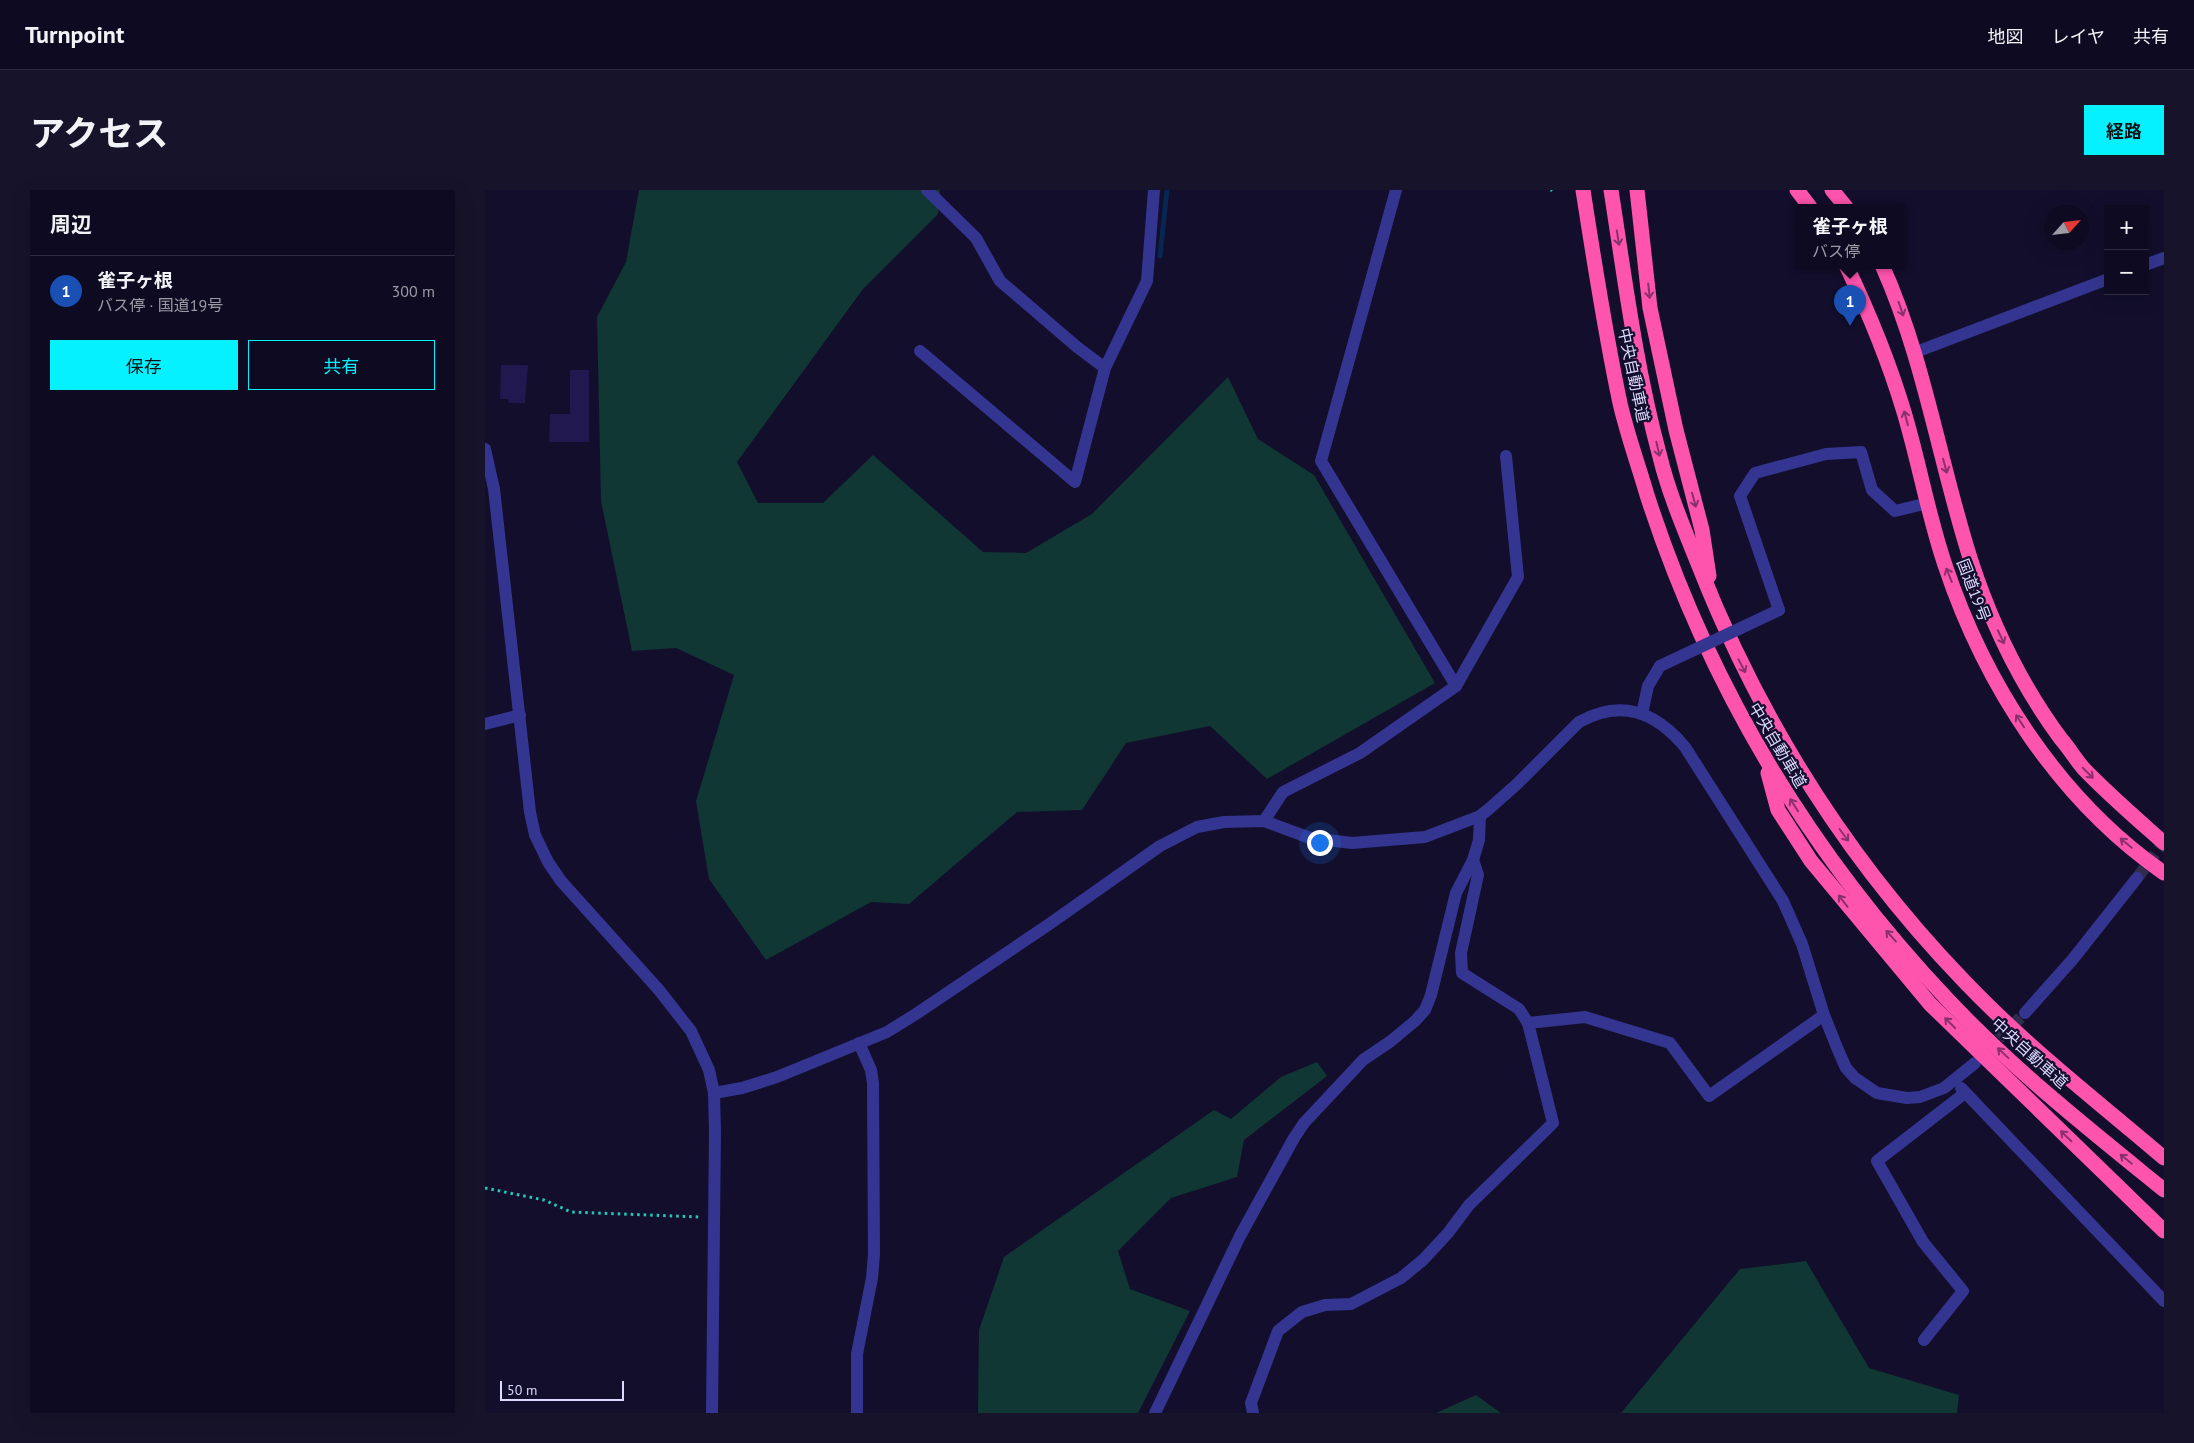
<!DOCTYPE html>
<html lang="ja">
<meta charset="utf-8">
<style>
body{margin:0;font-family:"PT Sans","Noto Sans JP",sans-serif;background:#17132a;color:#f1f3f6}
.controls{position:absolute;right:15px;top:15px;display:grid;overflow:hidden;border-radius:0px;box-shadow:0 5px 20px #0002}
.controls button{width:45px;height:45px;display:grid;place-items:center;padding:0;border:0;border-bottom:1px solid #2e2b3f;background:#0e0a21;color:#f1f3f6;font:25px sans-serif}
.compass{position:absolute;left:1559px;top:15px;width:45px;height:45px;border-radius:50%;background:#0e0a21;box-shadow:0 5px 20px #0002;rotate:63deg}
.scale{position:absolute;left:15px;bottom:12px;width:124px;box-sizing:border-box;padding-left:5px;border:2px solid #dcd9ff;border-top:0;font-size:14px;line-height:18px;white-space:nowrap;color:#dcd9ff;-webkit-text-stroke:4px #120e2c;paint-order:stroke}
.you{position:absolute;left:834px;top:652px;width:18px;height:18px;margin:-12px;border:4px solid #fff;border-radius:50%;background:#1a73e8;box-shadow:0 0 0 8px #1a73e833}
.badge{display:grid;place-items:center;width:32px;height:32px;border-radius:50%;background:#05f1ff;color:#fff;font-size:16px;font-weight:700}
.pin{position:absolute;translate:-50% -41px;filter:drop-shadow(0 1px 2px #0008)}
.pin::after{content:'';position:absolute;top:26px;width:18px;height:15px;background:inherit;clip-path:polygon(0 0,100% 0,50% 100%)}
.popup{position:absolute;left:1310px;top:14px;width:110px;height:65px;box-sizing:border-box;display:grid;place-content:center;border-radius:0px;background:#0e0a21;filter:drop-shadow(0 1px 4px #0005);font-size:16px;white-space:nowrap;color:#9b9aa5}
.popup b{font-size:19px;color:#f1f3f6}
.popup::after{content:'';position:absolute;left:50%;top:100%;margin-left:-10px;border:10px solid transparent;border-top-color:#0e0a21}
.list{margin:0;padding:0;list-style:none}
h2{display:flex;justify-content:space-between;align-items:center;height:65px;margin:0;padding:0 20px;font-size:21px}
h2 small{font-size:16px;font-weight:400;color:#9b9aa5}
.list li{display:grid;grid-template-columns:32px 1fr auto;gap:15px;align-items:center;box-sizing:border-box;height:70px;padding:0 20px;border-top:1px solid #2e2b3f}
.list b{display:block;font-size:19px;white-space:nowrap}
.list p{margin:0;font-size:16px;white-space:nowrap;color:#9b9aa5}
.list em{font-size:16px;font-style:normal;color:#9b9aa5}
.actions{display:flex;gap:10px;padding:15px 20px}
.actions a{flex:1;padding:11px 0;border:1px solid #05f1ff;border-radius:0px;text-align:center;font-size:18px;color:#05f1ff}
.actions .main{background:#05f1ff;color:#111}
.map{position:relative;flex:none;width:1679px;height:1223px;overflow:hidden;border-radius:0px}
header{display:flex;align-items:center;gap:30px;box-sizing:border-box;height:70px;padding:0 25px;background:#0e0a21;border-bottom:1px solid #2e2b3f}
header strong{font-size:24px}
nav{display:flex;gap:28px;margin-inline-start:auto;font-size:18px}
.intro{display:flex;align-items:center;justify-content:space-between;box-sizing:border-box;height:120px;padding:0 30px}
h1{margin:0;font-size:35px}
.button{padding:12px 22px;border-radius:0px;background:#05f1ff;color:#111;font-size:18px;font-weight:700}
main{display:flex;gap:30px;padding:0 30px}
aside{flex:1;background:#0e0a21;border-radius:0px;box-shadow:0 5px 20px #0002}
.map>svg:first-child{display:block}
</style>
<header>
<strong>Turnpoint</strong>
<nav><a>地図</a><a>レイヤ</a><a>共有</a></nav>
</header>
<div class="intro"><h1>アクセス</h1><a class="button">経路</a></div>
<main>
<aside>
<h2>周辺<small></small></h2>
<ul class="list">
<li><span class="badge" style="background:#1a4fb4">1</span><div><b>雀子ヶ根</b><p>バス停 · 国道19号</p></div><em>300 m</em></li>
</ul>
<div class="actions"><a class="main">保存</a><a>共有</a></div>
</aside>
<div class="map">
<svg width="1679" height="1223" viewBox="0 0 1679 1223">
<rect width="100%" height="100%" fill="#120e2c"/>
<!-- green -->
<g fill="#103734">
<path d="M154,0H455L453,24L378,99L252,272L273,313H338L388,265L498,362L541,363L607,324L743,187L773,249L829,285L950,493L782,589L725,536L641,553L597,620L532,622L424,714L386,712L281,770L224,689L211,611L249,485L191,458L147,461L116,311L112,127L141,72Z"/>
<path d="M832,872L842,886L759,950L752,987L686,1008L633,1061L645,1099L705,1121L653,1223H493L494,1140L519,1067L729,920L746,929L796,887Z"/>
<path d="M1321,1071L1384,1178L1474,1205L1472,1223H1136L1255,1079Z"/>
<path d="M991,1205L1016,1223H951Z"/>
</g>
<g fill="none" stroke-linecap="round" stroke-linejoin="round">
<!-- stream -->
<path stroke="#072652" stroke-width="5" d="M675,66L682,0"/>
</g>
<!-- building -->
<g fill="#21184f">
<path d="M16,175H43L40,213H24L23,209H15Z"/>
<path d="M85,180H104V252H64L65,224H85Z"/>
</g>
<g fill="none" stroke-linecap="round" stroke-linejoin="round">
<!-- minor-tunnel -->
<g stroke="#302c4c" stroke-width="12" stroke-dasharray="12 6" stroke-linecap="butt">
<path d="M1652,688L1679,652"/>
<path d="M1501,861L1540,823"/>
</g>
<!-- path -->
<g stroke="#23c9b8" stroke-width="3" stroke-dasharray="2.5 4" stroke-linecap="butt">
<path d="M1066,0L1067,1"/>
<path d="M0,998L59,1010L86,1022L216,1027"/>
</g>
<!-- minor -->
<g stroke="#343590" stroke-width="12">
<path d="M442,0L491,48L515,91L592,157L620,178L662,91L669,0"/>
<path d="M911,0L836,271L971,496"/>
<path d="M1660,75L1679,68"/>
<path d="M435,161L590,292L620,178"/>
<path d="M1431,162L1623,89"/>
<path d="M0,259L9,299L45,622L50,645L63,672L76,691L174,800L206,841L224,880L229,903L230,942L227,1223"/>
<path d="M1294,420L1255,306L1270,283L1341,264L1376,262L1387,300L1410,321L1443,313"/>
<path d="M1157,524L1163,496L1175,476"/>
<path d="M0,534L35,525"/>
<path d="M779,631L798,602L875,563L971,496L1033,387L1021,266"/>
<path d="M1540,823L1588,769L1652,688"/>
<path d="M1043,833L1100,827L1185,853L1224,906L1339,825"/>
<path d="M1476,898L1679,1111"/>
<path d="M229,903L257,898L292,887L402,842L431,824L563,735L675,656L712,637L739,632L779,631L825,648L867,653L940,647L995,626L1005,618L1032,594L1094,532C1136,509 1170,521 1200,557L1298,711L1317,754L1339,825L1353,860L1361,878L1370,888L1392,903L1422,908L1435,907L1459,898L1490,873"/>
<path d="M1439,1150L1478,1101L1438,1052L1392,971L1480,903"/>
<path d="M372,1223V1164L387,1088L389,1064L388,893L386,880L374,853"/>
<path d="M670,1223L755,1046L809,948L819,933L878,870L906,851L930,831L940,820L946,805L971,703L988,670L994,650L995,626"/>
<path d="M768,1223L766,1213L793,1141L817,1122L840,1115L866,1114L916,1088L938,1070L963,1043L984,1015L1068,933L1043,833L1034,819L977,783L976,763L993,685L988,670"/>
</g>
<!-- highway -->
<g stroke="#ff54ae" stroke-width="15">
<path d="M1098,0C1109,71 1120,143 1135,213C1142,244 1153,274 1162,305C1224,497 1324,663 1463,810C1529,880 1605,940 1679,1000"/>
<path d="M1126,0C1140,90 1151,179 1175,267C1184,304 1200,341 1214,376C1275,531 1364,672 1480,792C1541,856 1612,911 1679,968"/>
<path d="M1152,0L1165,118L1191,240L1217,340L1224,386"/>
<path d="M1312,0L1325,17"/>
<path d="M1347,0L1361,17"/>
<path d="M1361,75C1383,121 1404,172 1419,222C1434,272 1443,325 1460,375C1500,495 1574,610 1679,683"/>
<path d="M1397,75C1440,171 1454,271 1486,371C1507,435 1536,495 1576,549C1584,558 1591,570 1599,579C1624,605 1652,629 1679,653"/>
<path d="M1283,583L1293,620L1326,671L1445,814L1679,1041"/>
</g>
<!-- minor-bridge -->
<path stroke="#343590" stroke-width="12" d="M1175,476L1294,420"/>
</g>
<!-- one-way arrows -->
<defs><path id="oneway-shaft" d="M-6 0H5M1.5-3L5.5 0L1.5 3" fill="none" stroke-width="1.6" stroke-linecap="round" stroke-linejoin="round" transform="scale(1.25)"/></defs>
<g stroke="#88316d">
<use href="#oneway-shaft" transform="translate(1133 48) rotate(81)"/>
<use href="#oneway-shaft" transform="translate(1164 101) rotate(84)"/>
<use href="#oneway-shaft" transform="translate(1416 119) rotate(71)"/>
<use href="#oneway-shaft" transform="translate(1421 228) rotate(-105)"/>
<use href="#oneway-shaft" transform="translate(1173 259) rotate(77)"/>
<use href="#oneway-shaft" transform="translate(1460 276) rotate(75)"/>
<use href="#oneway-shaft" transform="translate(1209 310) rotate(75)"/>
<use href="#oneway-shaft" transform="translate(1464 385) rotate(-112)"/>
<use href="#oneway-shaft" transform="translate(1516 447) rotate(65)"/>
<use href="#oneway-shaft" transform="translate(1257 476) rotate(62)"/>
<use href="#oneway-shaft" transform="translate(1535 531) rotate(-123)"/>
<use href="#oneway-shaft" transform="translate(1603 583) rotate(45)"/>
<use href="#oneway-shaft" transform="translate(1309 615) rotate(-123)"/>
<use href="#oneway-shaft" transform="translate(1359 645) rotate(53)"/>
<use href="#oneway-shaft" transform="translate(1641 653) rotate(-140)"/>
<use href="#oneway-shaft" transform="translate(1358 711) rotate(-128)"/>
<use href="#oneway-shaft" transform="translate(1406 746) rotate(-132)"/>
<use href="#oneway-shaft" transform="translate(1465 833) rotate(-135)"/>
<use href="#oneway-shaft" transform="translate(1518 863) rotate(-137)"/>
<use href="#oneway-shaft" transform="translate(1581 946) rotate(-136)"/>
<use href="#oneway-shaft" transform="translate(1641 969) rotate(-141)"/>
</g>
<g text-anchor="middle" stroke-width="4.5" stroke-linejoin="round" paint-order="stroke">
<!-- street labels -->
<g font-size="16" fill="#dcd9ff" stroke="#120e2c">
<text transform="translate(1149 185) rotate(78)" y="6">中央自動車道</text>
<text transform="translate(1489 400) rotate(69)" y="6">国道19号</text>
<text transform="translate(1293 555) rotate(59)" y="6">中央自動車道</text>
<text transform="translate(1545 863) rotate(42)" y="6">中央自動車道</text>
</g>
</g>
</svg>
<div class="controls">
<button>+</button>
<button>−</button>
</div>
<svg class="compass" viewBox="-18 -18 36 36"><path d="M0-13l5 13h-10z" fill="#e53935"/><path d="M0 13l5-13h-10z" fill="#9b9aa5"/></svg>
<div class="scale">50 m</div>
<div class="you"></div>
<div class="pin badge" style="left:1365px;top:136px;background:#1a4fb4">1</div>
<div class="popup"><b>雀子ヶ根</b>バス停</div>
</div>
</main>
